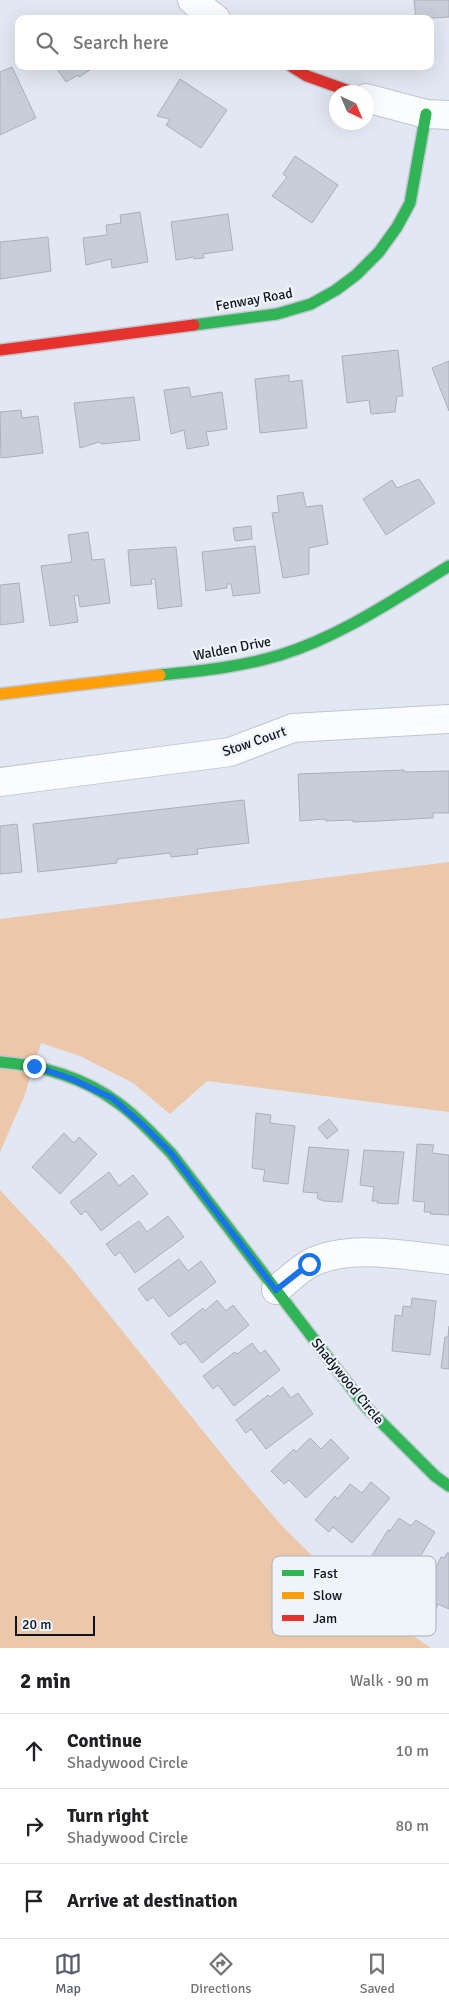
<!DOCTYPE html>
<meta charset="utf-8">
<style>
body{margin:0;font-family:Signika,sans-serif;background:#f2f2f2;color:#202124}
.compass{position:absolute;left:329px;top:85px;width:45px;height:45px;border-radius:50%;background:#fff;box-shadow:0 5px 20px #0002;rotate:136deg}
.scale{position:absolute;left:15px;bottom:12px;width:80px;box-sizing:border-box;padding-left:5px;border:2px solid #0f1520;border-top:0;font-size:14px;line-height:18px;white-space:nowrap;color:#0f1520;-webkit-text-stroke:4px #eff3fa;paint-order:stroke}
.stop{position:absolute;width:15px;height:15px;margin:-11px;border:4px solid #1a73e8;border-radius:50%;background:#fff}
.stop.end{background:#1a73e8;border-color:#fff;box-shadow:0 1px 5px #0008}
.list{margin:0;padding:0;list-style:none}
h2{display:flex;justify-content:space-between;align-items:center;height:65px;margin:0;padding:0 20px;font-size:21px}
h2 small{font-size:16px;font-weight:400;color:#757577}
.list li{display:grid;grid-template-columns:32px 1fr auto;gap:15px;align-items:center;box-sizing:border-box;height:75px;padding:0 20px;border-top:1px solid #e0e0e0}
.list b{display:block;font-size:19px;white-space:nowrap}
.list p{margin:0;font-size:16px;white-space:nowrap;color:#757577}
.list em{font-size:16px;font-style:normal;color:#757577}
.icon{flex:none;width:28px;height:28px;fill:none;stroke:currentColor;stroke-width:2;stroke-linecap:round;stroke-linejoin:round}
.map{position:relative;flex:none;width:449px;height:1648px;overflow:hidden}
.search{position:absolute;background:#fff;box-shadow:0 5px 20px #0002;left:15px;right:15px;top:15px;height:55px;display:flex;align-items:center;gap:12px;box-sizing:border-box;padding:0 18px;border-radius:10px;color:#757577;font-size:19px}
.sheet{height:290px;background:#fff}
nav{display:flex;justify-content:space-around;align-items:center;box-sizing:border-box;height:70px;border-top:1px solid #e0e0e0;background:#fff;font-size:14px;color:#757577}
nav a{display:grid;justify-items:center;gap:2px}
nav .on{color:#595f6a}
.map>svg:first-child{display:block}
</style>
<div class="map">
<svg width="449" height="1648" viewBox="0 0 449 1648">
<rect width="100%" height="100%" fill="#e2e8f3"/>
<!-- green -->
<g fill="#ecc7a9">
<path d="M449,862V1112L207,1081L170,1114L133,1083L80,1056L41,1043L24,1097L0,1152V919Z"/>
<path d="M0,1190L66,1261L236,1472L282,1526L330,1573L386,1617L431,1648H0Z"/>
</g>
<!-- building -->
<g fill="#c8ced9" stroke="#aab0ba">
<path d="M414,0H449V17L416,19Z"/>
<path d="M55,66H96L79,77L78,75L66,82Z"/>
<path d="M12,67L36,118L0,135V72Z"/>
<path d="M180,79L227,110L201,148L166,125L170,119L157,116Z"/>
<path d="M295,156L338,185L312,223L272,196L287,177L283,174Z"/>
<path d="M140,212L148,262L112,268L111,259L86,265L83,238L107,235L106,225L121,223L120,215Z"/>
<path d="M228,214L233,250L203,254L204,258L194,259V257L176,260L171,222Z"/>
<path d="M48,237L51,271L0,279V242Z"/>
<path d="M398,350L403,396H397L395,412L371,414L369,400L347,403L342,356Z"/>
<path d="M449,361V411L432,368Z"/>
<path d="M289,375V382L302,380L307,428L260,433L255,379Z"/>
<path d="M189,387L191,397L222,392L227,429L206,432L209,445L187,449L184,430L171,434L164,390Z"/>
<path d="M134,397L140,440L102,444L99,442L80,448L74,403Z"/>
<path d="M21,410L22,418L38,416L43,453L1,458L0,412Z"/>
<path d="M419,479L435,503L386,535L363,499L392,480L397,488Z"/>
<path d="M303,492L306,507L322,505L328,544L309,548V574L283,578L272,513L279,512L277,496Z"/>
<path d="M251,526L252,539L235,541L233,528Z"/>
<path d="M88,532L92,560L104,559L110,603L80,607L78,595L74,596L78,622L50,626L41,566L72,562L68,535Z"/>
<path d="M255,546L260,593L233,596L231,584H227V588L206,591L202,552Z"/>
<path d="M176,547L182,606L158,609L155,579H151L152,584L131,586L128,550Z"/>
<path d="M19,583L24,622L0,625V585Z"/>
<path d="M404,770V772L449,771V813H433V818H430L378,821L353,822V820L326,821L325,819L300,821L298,774Z"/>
<path d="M244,800L249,843L197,849L198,854L171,857L170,853L117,859V863L38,872L33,824Z"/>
<path d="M17,824L22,872L0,874V826Z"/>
<path d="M256,1113L271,1115L270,1123L295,1126L288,1184L263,1181L265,1170L252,1168Z"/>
<path d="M329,1119L338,1130L327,1139L318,1128Z"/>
<path d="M64,1133L74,1143L79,1137L97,1154L60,1194L32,1167Z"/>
<path d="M417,1144L434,1145L432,1153L449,1155V1215L430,1214L431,1212H424L425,1202L413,1201Z"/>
<path d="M309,1147L349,1150L342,1202L323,1201L317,1198L318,1193L303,1192Z"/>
<path d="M364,1150L404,1152L398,1204L377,1203L378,1201H372L374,1187L360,1185Z"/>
<path d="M109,1172L119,1186L133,1175L148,1194L101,1231L86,1211L81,1215L70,1202Z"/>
<path d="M168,1216L184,1237L135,1273L120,1252L115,1256L106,1244L139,1221L147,1232Z"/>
<path d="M179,1259L188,1271L201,1261L216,1282L169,1317L153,1297L147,1301L138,1289Z"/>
<path d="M412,1298L436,1301L430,1355L392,1351L395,1315L402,1316L403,1306L411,1307Z"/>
<path d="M217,1300L226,1311L233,1305L249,1325L202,1363L185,1342L180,1345L171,1334L203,1308L205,1311Z"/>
<path d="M449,1326V1369L441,1368L445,1337H448Z"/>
<path d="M252,1343L260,1354L265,1350L280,1370L234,1406L218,1385L213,1389L203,1376L235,1352L237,1354Z"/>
<path d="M283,1387L291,1398L298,1393L313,1414L266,1449L251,1429L246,1433L236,1420L268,1395L270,1397Z"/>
<path d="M310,1438L321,1449L331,1439L349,1458L306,1498L289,1480L284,1484L271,1471L294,1449L296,1452Z"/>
<path d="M371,1482L390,1498L352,1543L333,1527L329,1532L315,1520L335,1496L338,1499L350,1484L362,1493Z"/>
<path d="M399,1518L411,1526L416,1520L435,1532L405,1582L383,1569L380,1574L366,1565L388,1530L390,1531Z"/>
<path d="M447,1553H449V1609L438,1604L436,1609L420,1602L441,1557L444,1558Z"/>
</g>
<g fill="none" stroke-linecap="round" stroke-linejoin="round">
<defs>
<g id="street">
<path d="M192,0L216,19"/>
<path d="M366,98L426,114L449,115"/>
<path d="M0,782L230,752L293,728L449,719"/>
<path d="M276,1290C286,1282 297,1271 309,1264C348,1243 407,1256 449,1260"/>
</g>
<g id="fast">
<path d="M194,325L277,314L311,304L336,290L356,275L379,252L397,227L410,203L426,114"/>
<path d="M160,675C201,671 241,667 280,655C341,636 395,599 449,566"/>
<path d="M0,1062C41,1065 85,1078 118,1103C138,1117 154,1136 171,1153L365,1406L435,1476L449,1486"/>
</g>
<path id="slow" d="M0,694L160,675"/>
<g id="jam">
<path d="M291,66L307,76L352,92"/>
<path d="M0,350L194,325"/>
</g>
</defs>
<!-- street casing -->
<use href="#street" stroke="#c0c6d0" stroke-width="30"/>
<!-- fast casing -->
<use href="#fast" stroke="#c0c6d0" stroke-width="14"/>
<!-- slow casing -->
<use href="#slow" stroke="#c0c6d0" stroke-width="14"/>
<!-- jam casing -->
<use href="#jam" stroke="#c0c6d0" stroke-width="14"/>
<!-- street -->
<use href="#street" stroke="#fbfcfd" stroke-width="28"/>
<!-- fast -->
<use href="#fast" stroke="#30b455" stroke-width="11"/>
<!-- slow -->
<use href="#slow" stroke="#ff9f0a" stroke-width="11"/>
<!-- jam -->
<use href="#jam" stroke="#e5322d" stroke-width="11"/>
</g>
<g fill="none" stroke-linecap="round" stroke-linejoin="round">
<!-- route -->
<path stroke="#1a73e8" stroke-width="6" d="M34,1066L72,1079L112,1098L144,1126L171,1153L276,1290L309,1264"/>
</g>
<g text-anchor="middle" stroke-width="4.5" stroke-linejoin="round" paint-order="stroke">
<!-- street labels -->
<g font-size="14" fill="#0f1520" stroke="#eff3fa">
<text transform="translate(254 299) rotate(-10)" y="5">Fenway Road</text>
<text transform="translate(232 648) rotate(-11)" y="5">Walden Drive</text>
<text transform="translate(254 741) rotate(-19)" y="5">Stow Court</text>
<text transform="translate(348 1381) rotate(51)" y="5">Shadywood Circle</text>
</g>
</g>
<!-- legend -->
<rect x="272" y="1556" width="164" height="80" rx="8" fill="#eff3fa" stroke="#acb0b9" stroke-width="1"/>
<rect x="282" y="1570" width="22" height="6" fill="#30b455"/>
<rect x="282" y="1592" width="22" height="7" fill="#ff9f0a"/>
<rect x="282" y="1615" width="22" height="6" fill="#e5322d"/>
<g font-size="14" fill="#0f1520">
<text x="313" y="1578">Fast</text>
<text x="313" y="1600">Slow</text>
<text x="313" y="1623">Jam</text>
</g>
</svg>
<svg class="compass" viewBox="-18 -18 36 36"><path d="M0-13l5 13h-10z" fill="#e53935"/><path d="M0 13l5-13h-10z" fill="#757577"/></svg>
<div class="scale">20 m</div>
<div class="stop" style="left:309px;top:1264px"></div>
<div class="stop end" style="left:34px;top:1066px"></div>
<div class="search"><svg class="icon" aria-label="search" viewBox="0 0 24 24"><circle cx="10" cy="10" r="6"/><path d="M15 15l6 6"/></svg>Search here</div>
</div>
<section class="sheet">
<h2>2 min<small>Walk · 90 m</small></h2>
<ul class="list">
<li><svg class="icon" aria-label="ahead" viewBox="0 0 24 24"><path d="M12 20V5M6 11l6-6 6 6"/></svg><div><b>Continue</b><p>Shadywood Circle</p></div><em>10 m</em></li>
<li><svg class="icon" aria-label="right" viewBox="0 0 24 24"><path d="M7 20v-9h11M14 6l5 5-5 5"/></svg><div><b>Turn right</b><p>Shadywood Circle</p></div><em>80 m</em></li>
<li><svg class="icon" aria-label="arrive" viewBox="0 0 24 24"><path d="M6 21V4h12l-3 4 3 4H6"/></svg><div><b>Arrive at destination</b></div></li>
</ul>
</section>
<nav>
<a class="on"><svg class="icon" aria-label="map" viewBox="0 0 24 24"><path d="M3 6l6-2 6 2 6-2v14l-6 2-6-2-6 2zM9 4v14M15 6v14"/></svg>Map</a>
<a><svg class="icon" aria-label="directions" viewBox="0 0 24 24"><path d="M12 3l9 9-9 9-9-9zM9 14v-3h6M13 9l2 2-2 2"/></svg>Directions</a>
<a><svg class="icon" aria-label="saved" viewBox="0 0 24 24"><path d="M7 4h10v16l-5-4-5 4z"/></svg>Saved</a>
</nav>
